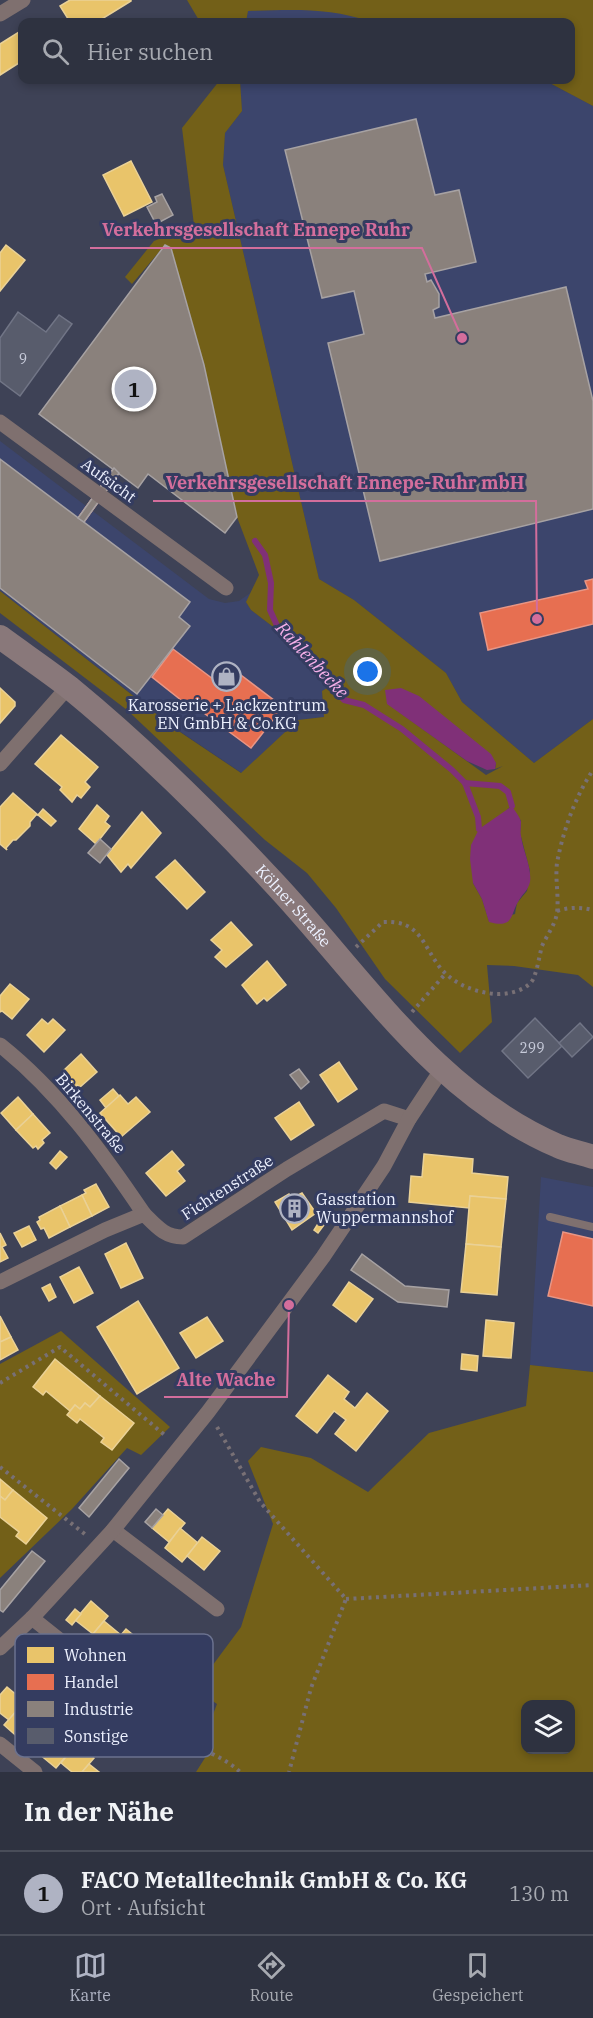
<!DOCTYPE html>
<html lang="de">
<meta charset="utf-8">
<style>
body{margin:0;font-family:"IBM Plex Serif",serif;background:#3a3e4b;color:#f1f3f6}
.controls{position:absolute;right:18px;bottom:18px;display:grid;overflow:hidden;border-radius:12px;box-shadow:0 3px 9px #0003}
.controls button{width:54px;height:54px;display:grid;place-items:center;padding:0;border:0;border-bottom:2px solid #494d59;background:#2e3240;color:#f1f3f6;font:30px sans-serif}
.you{position:absolute;left:368px;top:672px;width:21px;height:21px;margin:-15px;border:4px solid #fff;border-radius:50%;background:#1a73e8;box-shadow:0 0 0 9px #1a73e833}
.badge{display:grid;place-items:center;width:39px;height:39px;border-radius:50%;background:#afb3c3;color:#111;font-size:20px;font-weight:700}
.pin{position:absolute;translate:-50% -50%;border:3px solid #fff;box-shadow:0 2px 6px #0006}
.list{margin:0;padding:0;list-style:none}
h2{display:flex;justify-content:space-between;align-items:center;height:78px;margin:0;padding:0 24px;font-size:26px}
h2 small{font-size:20px;font-weight:400;color:#a7aab1}
.list li{display:grid;grid-template-columns:39px 1fr auto;gap:18px;align-items:center;box-sizing:border-box;height:84px;padding:0 24px;border-top:2px solid #494d59}
.list b{display:block;font-size:22px;white-space:nowrap}
.list p{margin:0;font-size:20px;white-space:nowrap;color:#a7aab1}
.list em{font-size:20px;font-style:normal;color:#a7aab1}
.icon{flex:none;width:33px;height:33px;fill:none;stroke:currentColor;stroke-width:2;stroke-linecap:round;stroke-linejoin:round}
.map{position:relative;flex:none;width:593px;height:1772px;overflow:hidden}
.search{position:absolute;background:#2e3240;box-shadow:0 3px 9px #0003;left:18px;right:18px;top:18px;height:66px;display:flex;align-items:center;gap:15px;box-sizing:border-box;padding:0 21px;border-radius:12px;color:#a7aab1;font-size:22px}
.sheet{height:162px;background:#2e3240}
nav{display:flex;justify-content:space-around;align-items:center;box-sizing:border-box;height:84px;border-top:2px solid #494d59;background:#2e3240;font-size:16px;color:#a7aab1}
nav a{display:grid;justify-items:center;gap:3px}
nav .on{color:#afb3c3}
.map>svg:first-child{display:block}
</style>
<div class="map">
<svg width="593" height="1772" viewBox="0 0 593 1772">
<rect width="100%" height="100%" fill="#3e4256"/>
<!-- built -->
<g fill="#3c456c">
<path d="M305,9L348,14L371,22H246L248,11Z"/>
<path d="M240,80H544L593,106V719L534,763L462,702L446,673L354,600L319,579L223,165L225,133L242,111Z"/>
<path d="M0,441L209,599L225,603L239,601L253,591L246,602L251,610L298,646L333,685L322,691L324,717L298,720L242,773L175,728L0,591Z"/>
<path d="M541,1177L593,1187V1372L530,1365Z"/>
</g>
<!-- green -->
<g fill="#736018" fill-rule="evenodd">
<path d="M187,0H593V106L544,80H570V22H371C328,7 292,10 248,11L246,22H200Z"/>
<path d="M220,80H240L242,111L225,133L223,165L319,579L354,600L446,673L462,702L534,763L593,719V987L578,975L514,966L487,965L492,1022L460,1053L385,979L336,908L307,873L265,840L127,710L0,613V591L174,728L241,773L298,720L324,717L322,691L332,685L298,646L251,610L246,602L259,575L237,517L204,365L171,248L165,245L132,284L125,277L154,241L194,225L182,128ZM388,704L496,763L495,769L503,766L486,775ZM511,806L521,821L520,833L530,871L527,891L517,903L515,914L489,921L482,899L473,883L505,812Z"/>
<path d="M61,1331L170,1427L141,1455L127,1448L72,1509L0,1578V1364Z"/>
<path d="M530,1365L593,1372V1772H196L210,1750L202,1743L217,1704L195,1689L241,1627L273,1524L248,1461L261,1447L311,1458L368,1492L429,1433L526,1406ZM526,1704H570V1750H526Z"/>
</g>
<!-- water -->
<g fill="#803078">
<path d="M401,688L419,696L491,754L496,763L495,769L487,770L467,761L387,704L385,690Z"/>
<path d="M512,806C515,811 520,817 521,822C521,827 520,832 521,836C523,851 532,868 530,882C528,891 522,894 518,902C510,915 514,929 489,922L482,899L473,883L470,859L471,845L479,829Z"/>
</g>
<!-- homes -->
<g fill="#e9c46a" stroke="#ead196" stroke-width="1.5">
<path d="M70,0H131V1L97,22H70L60,6Z"/>
<path d="M22,30V61L0,75V44Z"/>
<path d="M131,161L152,202L124,216L103,175Z"/>
<path d="M6,245L25,260L0,291V253Z"/>
<path d="M0,688L15,702V706L0,723Z"/>
<path d="M61,735L98,767L85,782L90,787L81,798L77,795L72,802L60,790L62,787L35,764Z"/>
<path d="M13,793L38,815H36L30,822V826L16,840H13L6,848L7,850L0,844V807Z"/>
<path d="M97,805L109,816L105,822L110,826L96,844L79,829Z"/>
<path d="M43,809L56,821L51,826L38,815Z"/>
<path d="M142,812L161,833L131,868L128,864L121,872L107,855Z"/>
<path d="M175,860L205,892L187,909L156,877Z"/>
<path d="M231,922L252,945L226,967L215,957L222,950L211,940Z"/>
<path d="M267,961L286,985L267,1001L264,998L257,1004L242,985Z"/>
<path d="M10,984L29,999L12,1019L2,1011L0,1012V996Z"/>
<path d="M42,1019L48,1024L53,1019L65,1030L44,1052L27,1035Z"/>
<path d="M81,1054L97,1072L80,1087L77,1085L75,1087L69,1081L71,1079L64,1070Z"/>
<path d="M339,1062L357,1089L338,1102L320,1075Z"/>
<path d="M113,1089L119,1096L106,1108L100,1100Z"/>
<path d="M120,1095L128,1104L136,1097L150,1112L121,1137L100,1113Z"/>
<path d="M18,1097L33,1114L16,1130L1,1113Z"/>
<path d="M299,1102L314,1125L291,1140L275,1118Z"/>
<path d="M33,1114L50,1133L42,1140L44,1143L38,1149L36,1146L33,1148L16,1130Z"/>
<path d="M60,1151L67,1157L56,1169L50,1163Z"/>
<path d="M172,1151L184,1165L177,1171L185,1181L166,1196L146,1173Z"/>
<path d="M424,1154L473,1159L472,1173L508,1177L506,1199L470,1196L469,1208L409,1202L411,1176L422,1177Z"/>
<path d="M96,1184L109,1207L92,1216L82,1195L86,1193L84,1190Z"/>
<path d="M302,1193L316,1213L292,1230L275,1202L289,1194L292,1198Z"/>
<path d="M82,1195L92,1216L70,1227L60,1206Z"/>
<path d="M470,1196L506,1199L501,1247L466,1244Z"/>
<path d="M60,1206L70,1227L49,1238L44,1228L41,1229L37,1222L40,1220L39,1217Z"/>
<path d="M319,1222L324,1225L318,1233L314,1230Z"/>
<path d="M29,1226L36,1240L22,1247L14,1233Z"/>
<path d="M0,1233L6,1245L2,1247L8,1258L0,1262Z"/>
<path d="M126,1243L143,1278L121,1288L105,1254Z"/>
<path d="M466,1244L501,1247L497,1295L461,1292Z"/>
<path d="M79,1267L93,1293L74,1303L60,1277Z"/>
<path d="M349,1282L373,1299L356,1322L333,1305Z"/>
<path d="M50,1284L56,1297L49,1301L42,1288Z"/>
<path d="M138,1301L179,1368L137,1394L97,1327Z"/>
<path d="M0,1316L11,1337L0,1342Z"/>
<path d="M207,1317L223,1341L196,1358L180,1333Z"/>
<path d="M486,1320L514,1323L511,1358L483,1356Z"/>
<path d="M11,1337L18,1350L0,1360V1342Z"/>
<path d="M462,1354L478,1356L477,1371L461,1369Z"/>
<path d="M55,1359L100,1396L90,1407L85,1403L80,1409L75,1405L70,1411L46,1391L43,1395L33,1387Z"/>
<path d="M328,1375L349,1392L344,1399L355,1408L367,1393L388,1411L356,1451L335,1434L346,1420L334,1411L317,1433L296,1416Z"/>
<path d="M100,1396L134,1423L112,1450L101,1442L104,1438L80,1419L77,1423L67,1415L75,1405L80,1409L85,1403L90,1407Z"/>
<path d="M0,1479L13,1490L5,1500L0,1496Z"/>
<path d="M13,1490L47,1518L26,1544L16,1536L19,1532L0,1517V1496L5,1500Z"/>
<path d="M168,1509L185,1523L169,1542L152,1528Z"/>
<path d="M180,1528L198,1543L182,1562L165,1548Z"/>
<path d="M202,1537L220,1551L204,1570L187,1556Z"/>
<path d="M91,1601L108,1616L93,1634L75,1620Z"/>
<path d="M75,1609L81,1614L72,1625L66,1620Z"/>
<path d="M104,1621L121,1635L105,1654L88,1640Z"/>
<path d="M126,1629L143,1643L127,1662L110,1648Z"/>
<path d="M7,1687L24,1701L9,1720L0,1713V1695Z"/>
<path d="M20,1707L37,1721L21,1740L4,1725Z"/>
<path d="M54,1735L72,1749L56,1768L39,1754Z"/>
<path d="M76,1744L94,1758L82,1772H72L61,1763Z"/>
<path d="M89,1764L99,1772H82Z"/>
</g>
<!-- shops -->
<g fill="#e76f51" stroke="#e89685" stroke-width="1.5">
<path d="M114,468L119,473L84,522L78,518Z"/>
<path d="M593,579V624L488,650L480,613L588,589L585,581Z"/>
<path d="M173,649L213,679L225,663L283,707L251,748L193,705L191,708L152,677Z"/>
<path d="M563,1232L593,1239V1306L548,1296Z"/>
</g>
<!-- industry -->
<g fill="#8a817c" stroke="#a7a2a3" stroke-width="1.5">
<path d="M416,119L435,195L459,190L476,262L425,274L427,282L431,280L439,294V307L433,310L435,318L566,287L593,401V509L380,561L328,343L364,334L354,291L322,298L285,150Z"/>
<path d="M162,194L173,215L156,224L147,207L157,202L155,197Z"/>
<path d="M165,245L171,248L204,365L237,517L225,533L148,474L138,488L39,414Z"/>
<path d="M0,459L190,602L179,617L190,626L137,694L0,588Z"/>
<path d="M114,468L119,473L84,522L78,518Z"/>
<path d="M100,839L111,849L100,863L88,853Z"/>
<path d="M299,1069L309,1082L301,1089L290,1075Z"/>
<path d="M362,1254L405,1286L449,1290L447,1307L398,1302L351,1270Z"/>
<path d="M119,1459L129,1468L89,1517L79,1508Z"/>
<path d="M156,1509L163,1515L152,1528L145,1522Z"/>
<path d="M32,1551L45,1561L3,1612L0,1610V1590Z"/>
</g>
<g fill="none" stroke-linecap="round" stroke-linejoin="round">
<!-- stream -->
<g stroke="#803078" stroke-width="6">
<path d="M255,541L265,555L271,583L270,610L279,630L344,700L364,705L402,729L452,770L465,783L478,817L479,829"/>
<path d="M465,783L500,786L508,792L512,806"/>
</g>
</g>
<!-- building -->
<g fill="#585c6c" stroke="#717586" stroke-width="1.5">
<path d="M18,312L46,332L59,315L72,324L20,396L0,381V338Z"/>
<path d="M535,1018L562,1046L528,1078L502,1051Z"/>
<path d="M580,1023L593,1037L572,1057L559,1043Z"/>
</g>
<g fill="none" stroke-linecap="round" stroke-linejoin="round">
<!-- path -->
<g stroke="#787075" stroke-width="4" stroke-dasharray="3 4.5" stroke-linecap="butt">
<path d="M557,911C570,907 580,907 593,910"/>
<path d="M356,947L383,922C422,920 422,946 442,970C456,985 475,992 495,994C507,995 530,990 534,977C538,967 539,957 542,946C547,935 555,925 557,913C559,896 555,879 557,863C563,831 575,797 593,770"/>
<path d="M412,1012L446,973"/>
<path d="M0,1383L60,1347L167,1437"/>
<path d="M217,1427L260,1502L346,1599L311,1688L289,1772"/>
<path d="M0,1467L86,1535"/>
<path d="M346,1599L593,1585"/>
<path d="M192,1743C208,1753 227,1759 240,1772"/>
</g>
<!-- lane -->
<path stroke="#7f706f" stroke-width="8" d="M550,1217L593,1227"/>
<!-- street -->
<g stroke="#7f706f" stroke-width="15">
<path d="M0,14L23,0"/>
<path d="M0,422L226,588"/>
<path d="M0,764L68,687"/>
<path d="M0,1045C58,1091 103,1153 144,1214"/>
<path d="M0,1282L105,1230L144,1214C157,1227 165,1237 183,1237L287,1169L384,1111L409,1119"/>
<path d="M113,1530L217,1609"/>
<path d="M32,1618L180,1736"/>
<path d="M0,1648L32,1618L113,1530L208,1412L323,1257L384,1166L409,1119L442,1069"/>
<path d="M0,1744L35,1772"/>
</g>
<!-- primary -->
<path stroke="#89787a" stroke-width="24" id="s1" d="M0,637C23,654 47,670 70,688C143,748 210,814 274,883C362,977 436,1094 558,1146C569,1151 582,1153 593,1157"/>
</g>
<!-- icons -->
<defs>
<symbol id="shop-ring" viewBox="-11 -11 22 22"><circle r="9.5" fill="#343c60" stroke="#afb3c3" stroke-width="1.5"/><path d="M-5-2.5h2.3a2.7 3.5 0 0 1 5.4 0H5L5.5 6h-11ZM-1.5-2.5h3a1.5 2.3 0 0 0-3 0Z" fill="#afb3c3"/></symbol>
<symbol id="building-ring" viewBox="-11 -11 22 22"><circle r="9.5" fill="#343c60" stroke="#afb3c3" stroke-width="1.5"/><path d="M-4-6H4V6H1V3H-1V6H-4ZM-2.5-4.3h1.7v1.8h-1.7ZM.8-4.3h1.7v1.8H.8ZM-2.5-1h1.7V.8h-1.7ZM.8-1h1.7V.8H.8Z" fill="#afb3c3"/></symbol>
</defs>
<g fill-rule="evenodd">
<use href="#shop-ring" x="210" y="660" width="33" height="33"/>
<use href="#building-ring" x="278" y="1192" width="33" height="33"/>
</g>
<g text-anchor="middle" stroke-width="6" stroke-linejoin="round" paint-order="stroke">
<!-- number labels -->
<g font-size="14" fill="#c7cbda">
<text x="23" y="364">9</text>
<text x="532" y="1053">299</text>
</g>
<!-- street labels -->
<g font-size="16" fill="#ecf0fe" stroke="#343c60">
<text transform="translate(109 480) rotate(36)" y="6">Aufsicht</text>
<text dy="6" stroke="none"><textPath href="#s1" startOffset="399">Kölner Straße</textPath></text>
<text transform="translate(91 1113) rotate(50)" y="6">Birkenstraße</text>
<text transform="translate(227 1187) rotate(-33)" y="6">Fichtenstraße</text>
</g>
<!-- poi labels -->
<g font-size="16" fill="#ecf0fe" stroke="#343c60">
<text x="227" y="711">Karosserie + Lackzentrum<tspan x="227" dy="18">EN GmbH &amp; Co.KG</tspan></text>
<text x="316" y="1205" text-anchor="start">Gasstation<tspan x="316" dy="18">Wuppermannshof</tspan></text>
</g>
<!-- water labels -->
<g font-size="18" font-style="italic" fill="#f4afe8" stroke="#343c60">
<text transform="translate(312 660) rotate(47)" y="6">Rahlenbecke</text>
</g>
</g>
<!-- legend -->
<rect x="15" y="1634" width="198" height="123" rx="9" fill="#343c60" stroke="#6b728f" stroke-width="1.5"/>
<rect x="27" y="1647" width="27" height="16" fill="#e9c46a"/>
<rect x="27" y="1674" width="27" height="16" fill="#e76f51"/>
<rect x="27" y="1701" width="27" height="16" fill="#8a817c"/>
<rect x="27" y="1728" width="27" height="16" fill="#585c6c"/>
<g font-size="16" fill="#ecf0fe">
<text x="64" y="1661">Wohnen</text>
<text x="64" y="1688">Handel</text>
<text x="64" y="1715">Industrie</text>
<text x="64" y="1742">Sonstige</text>
</g>
<!-- callouts -->
<path fill="none" stroke="#d36e9c" stroke-width="2" d="M462 338L422 248H90M537 619L536 501H153M289 1305L287 1397H164"/>
<g fill="#d36e9c" stroke="#343c60" stroke-width="2">
<circle cx="462" cy="338" r="6"/>
<circle cx="537" cy="619" r="6"/>
<circle cx="289" cy="1305" r="6"/>
</g>
<g font-size="18" text-anchor="middle" font-weight="bold" fill="#d36e9c" stroke="#343c60" stroke-width="6" stroke-linejoin="round" paint-order="stroke">
<text x="256" y="236">Verkehrsgesellschaft Ennepe Ruhr</text>
<text x="345" y="489">Verkehrsgesellschaft Ennepe-Ruhr mbH</text>
<text x="226" y="1386">Alte Wache</text>
</g>
</svg>
<div class="controls">
<button><svg class="icon" aria-label="layers" viewBox="0 0 24 24"><path d="M12 4l9 5-9 5-9-5zM3 14l9 5 9-5"/></svg></button>
</div>
<div class="you"></div>
<div class="pin badge" style="left:134px;top:389px">1</div>
<div class="search"><svg class="icon" aria-label="search" viewBox="0 0 24 24"><circle cx="10" cy="10" r="6"/><path d="M15 15l6 6"/></svg>Hier suchen</div>
</div>
<section class="sheet">
<h2>In der Nähe<small></small></h2>
<ul class="list">
<li><span class="badge">1</span><div><b>FACO Metalltechnik GmbH &amp; Co. KG</b><p>Ort · Aufsicht</p></div><em>130 m</em></li>
</ul>
</section>
<nav>
<a class="on"><svg class="icon" aria-label="map" viewBox="0 0 24 24"><path d="M3 6l6-2 6 2 6-2v14l-6 2-6-2-6 2zM9 4v14M15 6v14"/></svg>Karte</a>
<a><svg class="icon" aria-label="directions" viewBox="0 0 24 24"><path d="M12 3l9 9-9 9-9-9zM9 14v-3h6M13 9l2 2-2 2"/></svg>Route</a>
<a><svg class="icon" aria-label="saved" viewBox="0 0 24 24"><path d="M7 4h10v16l-5-4-5 4z"/></svg>Gespeichert</a>
</nav>
